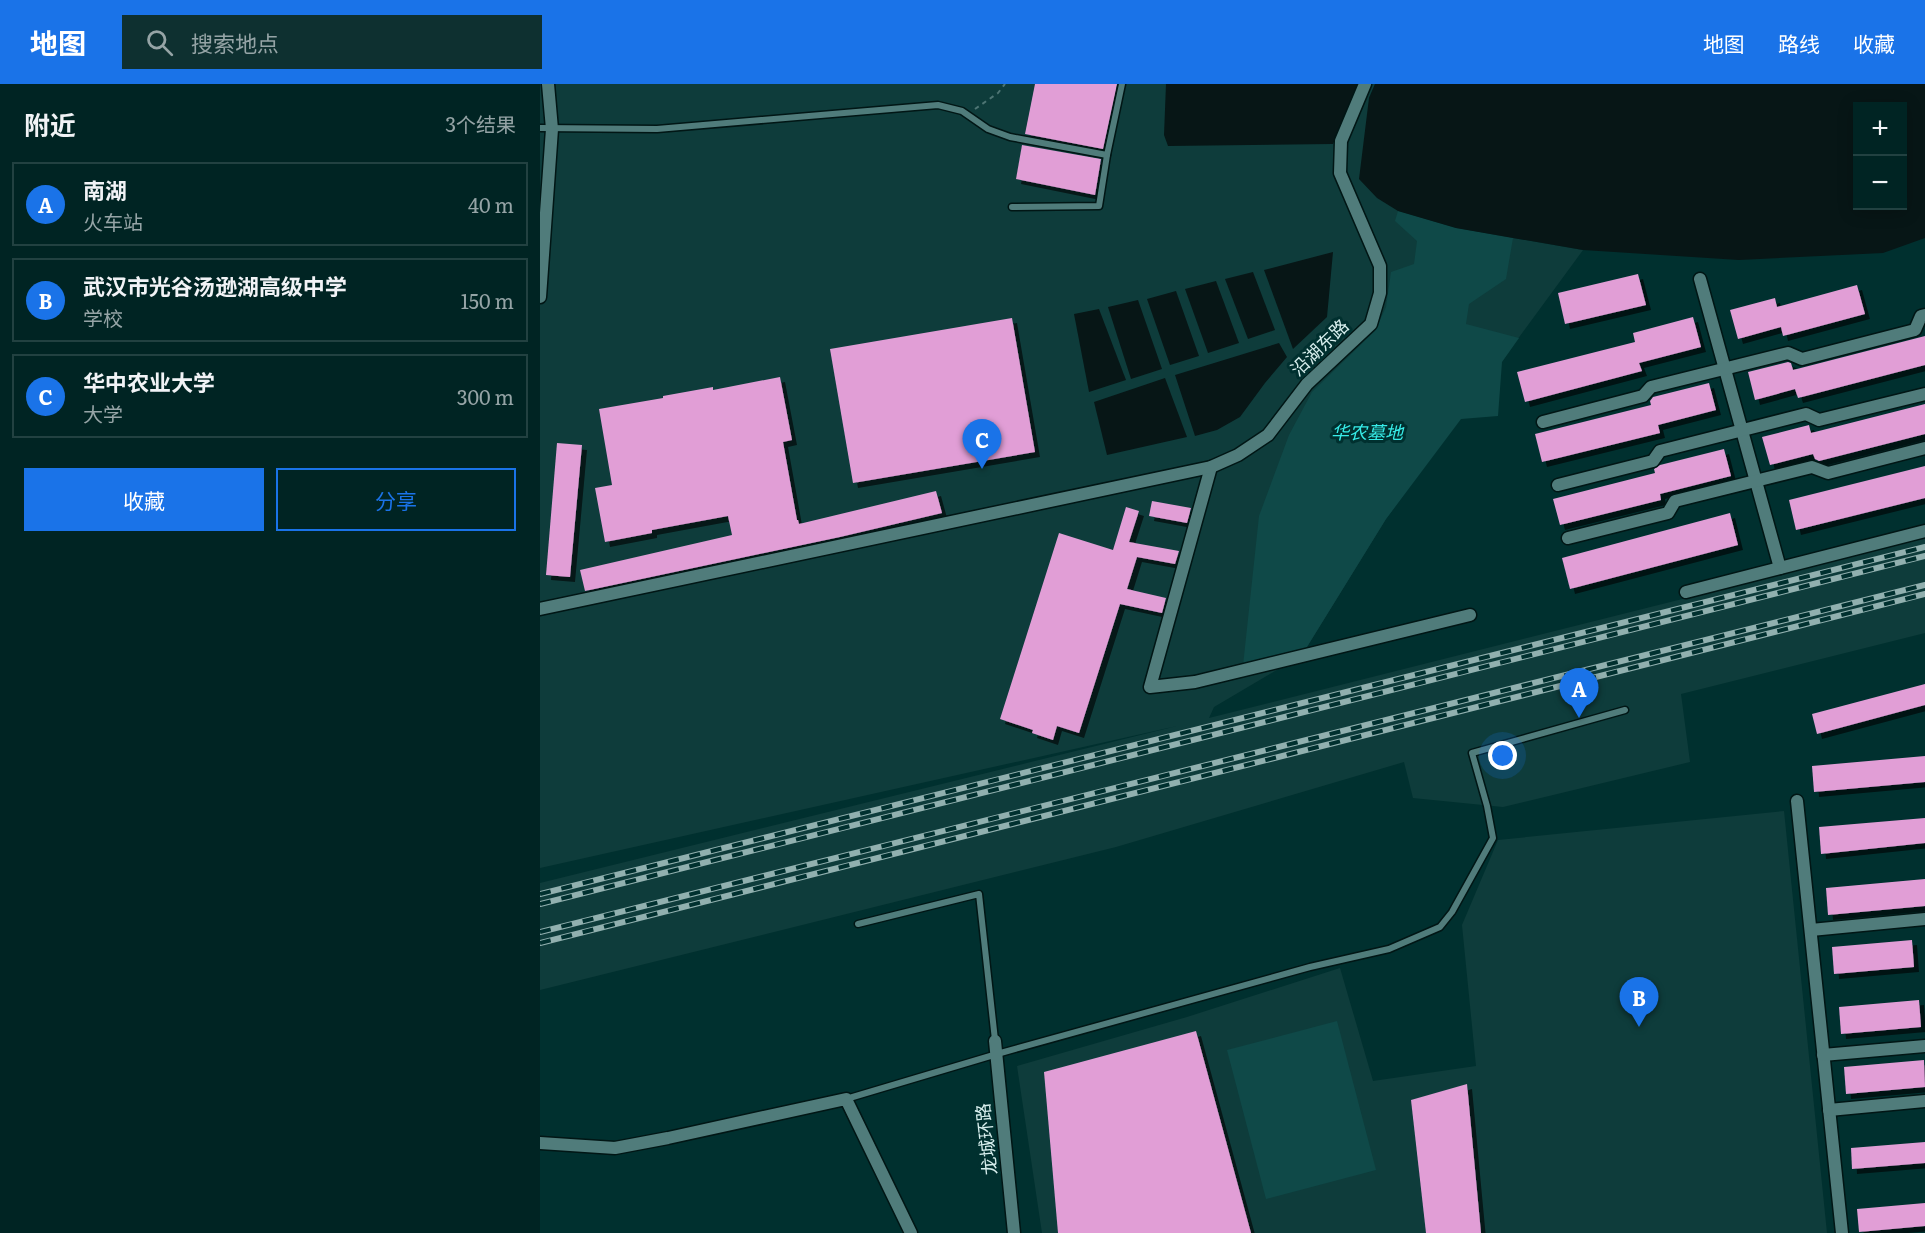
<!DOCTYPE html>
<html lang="zh">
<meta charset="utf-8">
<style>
body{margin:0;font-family:Literata,"Noto Sans SC",serif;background:#0e3030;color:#f1f3f6}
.controls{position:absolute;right:18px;top:18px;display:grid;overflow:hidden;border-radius:0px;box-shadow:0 3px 15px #0003}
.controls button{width:54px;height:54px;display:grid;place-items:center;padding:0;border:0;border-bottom:2px solid #224141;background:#002423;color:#f1f3f6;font:30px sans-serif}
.you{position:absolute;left:963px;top:672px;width:21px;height:21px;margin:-15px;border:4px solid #fff;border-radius:50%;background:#1a73e8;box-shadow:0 0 0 9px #1a73e833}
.badge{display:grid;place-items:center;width:39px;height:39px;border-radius:50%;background:#1a73e8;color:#fff;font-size:20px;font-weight:700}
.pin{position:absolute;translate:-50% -50px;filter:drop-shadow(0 2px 3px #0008)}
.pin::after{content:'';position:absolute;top:32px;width:21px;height:18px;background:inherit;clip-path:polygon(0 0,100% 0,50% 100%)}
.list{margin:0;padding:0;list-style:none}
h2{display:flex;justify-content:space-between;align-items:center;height:78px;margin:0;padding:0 24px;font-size:26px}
h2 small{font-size:20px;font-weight:400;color:#95a4a6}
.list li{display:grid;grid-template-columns:39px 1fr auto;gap:18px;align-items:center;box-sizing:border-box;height:84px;margin:0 12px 12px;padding:0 12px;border:2px solid #224141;border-radius:0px}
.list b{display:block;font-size:22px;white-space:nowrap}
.list p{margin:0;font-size:20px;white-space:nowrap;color:#95a4a6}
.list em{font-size:20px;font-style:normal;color:#95a4a6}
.actions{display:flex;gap:12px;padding:18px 24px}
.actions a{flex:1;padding:14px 0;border:2px solid #1a73e8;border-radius:0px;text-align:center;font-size:21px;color:#1a73e8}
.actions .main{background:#1a73e8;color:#fff}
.icon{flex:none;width:33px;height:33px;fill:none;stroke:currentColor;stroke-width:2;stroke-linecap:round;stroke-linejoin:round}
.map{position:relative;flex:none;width:1385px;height:1149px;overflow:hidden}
header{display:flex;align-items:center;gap:36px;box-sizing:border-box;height:84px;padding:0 30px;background:#1a73e8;color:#fff}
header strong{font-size:28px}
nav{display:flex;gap:33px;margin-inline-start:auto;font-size:21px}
.search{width:420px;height:54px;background:#0e3030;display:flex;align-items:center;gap:15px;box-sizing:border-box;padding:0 21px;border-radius:0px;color:#95a4a6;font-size:22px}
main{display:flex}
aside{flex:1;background:#002423}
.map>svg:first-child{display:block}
</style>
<header>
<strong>地图</strong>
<div class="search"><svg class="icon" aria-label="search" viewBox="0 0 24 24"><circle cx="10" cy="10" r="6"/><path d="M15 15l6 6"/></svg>搜索地点</div>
<nav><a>地图</a><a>路线</a><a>收藏</a></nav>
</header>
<main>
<aside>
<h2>附近<small>3个结果</small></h2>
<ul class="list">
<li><span class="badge">A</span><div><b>南湖</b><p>火车站</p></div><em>40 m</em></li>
<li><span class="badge">B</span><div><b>武汉市光谷汤逊湖高级中学</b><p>学校</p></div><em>150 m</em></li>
<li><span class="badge">C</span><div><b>华中农业大学</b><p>大学</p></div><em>300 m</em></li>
</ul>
<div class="actions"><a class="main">收藏</a><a>分享</a></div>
</aside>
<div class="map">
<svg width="1385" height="1149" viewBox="0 0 1385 1149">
<defs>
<filter id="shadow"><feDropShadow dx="5" dy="5" stdDeviation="0" flood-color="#0009"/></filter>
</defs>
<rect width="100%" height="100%" fill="#00302f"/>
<!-- built -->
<g fill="#0e3c3b">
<path d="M0,0H835L829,14L858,127L916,144L1043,166L846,435L762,571L674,623L669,634L1385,454V549L1141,610L1150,678L963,723L873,714L864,678L576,763L0,906V799L637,642L0,784Z"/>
<path d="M1244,727L1287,1149H502L477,982L647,933L800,884L833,997L936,982L922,841L958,756Z"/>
</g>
<!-- green -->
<g fill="#0f4948">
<path d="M858,127L916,144L973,154L966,195L929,220L926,240L979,254L962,278L958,332L921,335L846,435L762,571L702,591L719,432L749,351L772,308L835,247L846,223L851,188L874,180L877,157L855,137Z"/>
<path d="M797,937L836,1086L726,1115L687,966Z"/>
</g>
<!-- water -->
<g fill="#071616" fill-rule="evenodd">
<path d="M626,0H821L793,60L628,62L624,51Z"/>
<path d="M835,0H1385V154L1343,169L1199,176L1043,166L916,144L858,127L837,114L819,95L829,14ZM1318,22H1362V122H1318Z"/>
<path d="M793,168L787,233L753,265L724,186Z"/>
<path d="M713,188L735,246L708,255L685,195Z"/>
<path d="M676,197L699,259L668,269L645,205Z"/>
<path d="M636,207L659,272L630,281L607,215Z"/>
<path d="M598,216L622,285L591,295L568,223Z"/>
<path d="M559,225L586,296L549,308L534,230Z"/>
<path d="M739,259L747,273L725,299L700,333L677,346L655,352L635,291Z"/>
<path d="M625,294L647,353L567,371L554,318Z"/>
</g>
<!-- building -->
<g fill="#e19ed6" filter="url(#shadow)">
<path d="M495,0H577L563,65L485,50Z"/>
<path d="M482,61L561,75L555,111L476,95Z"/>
<path d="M1098,190L1106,221L1025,240L1018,209Z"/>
<path d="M1317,201L1325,230L1243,252L1241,243L1198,255L1190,226L1235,214L1237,223Z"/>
<path d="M1153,233L1161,263L1099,279L1102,287L985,318L977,288L1095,258L1093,249Z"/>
<path d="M472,234L495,368L313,399L290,265Z"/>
<path d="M1385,252V281L1258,314L1255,305L1215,316L1208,288L1248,278L1251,279L1253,286Z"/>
<path d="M240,293L252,356L243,358L257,436H258L259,440L396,407L402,429L300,453L45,507L40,486L192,451L188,432L112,446V449L65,458L55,404L72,401L59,325L123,314V312L173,303V306Z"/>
<path d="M1169,299L1176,326L1118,341L1120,349L1002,378L995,350L1111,321L1110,317L1113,313Z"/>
<path d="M1385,320V350L1279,377L1275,375L1273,370L1230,381L1222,353L1269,341L1271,349Z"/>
<path d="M17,359L42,361L30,493L6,491Z"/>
<path d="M1184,365L1191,392L1120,410L1121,416L1020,441L1013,415L1115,389L1114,385L1120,381Z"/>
<path d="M1385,382V414L1256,446L1249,416Z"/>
<path d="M612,417L651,424L647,439L609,432Z"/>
<path d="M586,423L599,427L589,458L639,467L635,480L597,473L587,505L626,514L622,529L580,520L539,649L517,642L513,656L492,649L493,646L460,635L519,449L573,466Z"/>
<path d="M1190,429L1198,461L1030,505L1022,474Z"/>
<path d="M1385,600V621L1277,650L1272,630Z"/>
<path d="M1385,672V698L1274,708L1272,682Z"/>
<path d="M1385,734V759L1281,770L1279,743Z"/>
<path d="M1385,795V822L1288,831L1286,804Z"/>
<path d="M1372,856L1374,883L1294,890L1292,863Z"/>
<path d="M1379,916L1381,943L1301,950L1299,923Z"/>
<path d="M656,947L711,1149H518L504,988Z"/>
<path d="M1384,976L1385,1003L1306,1010L1304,983Z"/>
<path d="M927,1000L941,1149H886L871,1016Z"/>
<path d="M1385,1058V1079L1312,1085L1311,1064Z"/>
<path d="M1385,1119V1142L1319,1148L1317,1125Z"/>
</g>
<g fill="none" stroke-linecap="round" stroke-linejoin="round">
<defs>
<g id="service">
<path d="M0,44L117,45L398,21L422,27L448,45L470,53L567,71"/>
<path d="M472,123L559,122L567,71L582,0"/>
<path d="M318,840L439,810L455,956"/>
<path d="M306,1015L457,970L770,883L849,865L900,843L912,828L953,754L947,722L932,669L1085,626"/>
</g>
<g id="minor">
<path d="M1160,195L1240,484"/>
<path d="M0,213L12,45L8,0"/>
<path d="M1003,338L1103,312L1111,303L1248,269L1262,275L1375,246L1381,232L1385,231"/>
<path d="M671,383L610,603L655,598L930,531"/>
<path d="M1018,401L1113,377L1120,367L1266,330L1279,336L1385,310"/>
<path d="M1028,454L1128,429L1135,417L1272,383L1288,389L1385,364"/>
<path d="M1146,508L1385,447"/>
<path d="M0,525L671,383L698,371L728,351L767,300L831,240L840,209V182L800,89L801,57L825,0"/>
<path d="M1257,717L1302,1149"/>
<path d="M1271,846L1385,835"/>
<path d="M455,957L474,1149"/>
<path d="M1283,971L1385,962"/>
<path d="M1289,1026L1385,1017"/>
<path d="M0,1059L75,1064L128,1054L306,1015L371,1149"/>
</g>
</defs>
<!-- service casing -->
<use href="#service" stroke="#011615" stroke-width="9"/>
<!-- minor casing -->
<use href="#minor" stroke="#011615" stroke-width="15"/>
<!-- path -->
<path stroke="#4e7574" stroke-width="2" stroke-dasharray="4.5 4.5" stroke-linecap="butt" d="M435,25L458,9L465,0"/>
<!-- service -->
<use href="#service" stroke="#507c7b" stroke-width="6"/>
<!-- minor -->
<use href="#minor" stroke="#507c7b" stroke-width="12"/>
<defs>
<g id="rail">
<path d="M0,810L1385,463"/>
<path d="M0,820L1385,472"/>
<path d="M0,848L1385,501"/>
<path d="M0,859L1385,510"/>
</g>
</defs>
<!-- rail casing -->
<use href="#rail" stroke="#91b0af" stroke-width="6"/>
<!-- rail -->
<use href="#rail" stroke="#00302f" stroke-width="4" stroke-dasharray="11" stroke-linecap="butt"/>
</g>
<g text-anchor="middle" stroke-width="6" stroke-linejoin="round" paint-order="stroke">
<!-- street labels -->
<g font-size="18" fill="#d7eeed" stroke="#00302f">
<text transform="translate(780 264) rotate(-44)" y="6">沿湖东路</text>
<text transform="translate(447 1055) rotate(-96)" y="6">龙城环路</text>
</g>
<!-- park labels -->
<g font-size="18" font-style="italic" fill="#37ece8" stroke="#00302f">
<text x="827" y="355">华农墓地</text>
</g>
</g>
</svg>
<div class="controls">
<button>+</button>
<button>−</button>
</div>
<div class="you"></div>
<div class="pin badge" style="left:1039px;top:634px">A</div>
<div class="pin badge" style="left:1099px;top:943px">B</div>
<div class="pin badge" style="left:442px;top:385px">C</div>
</div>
</main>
